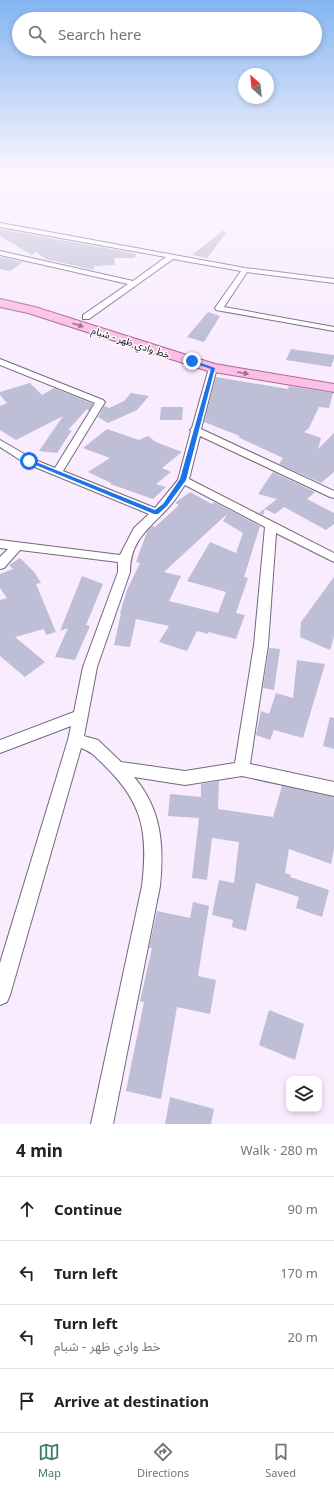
<!DOCTYPE html>
<meta charset="utf-8">
<style>
body{margin:0;font-family:"Noto Sans","Noto Sans Arabic",sans-serif;background:#f2f2f2;color:#222}
.controls{position:absolute;right:12px;bottom:12px;display:grid;overflow:hidden;border-radius:8px;box-shadow:0 2px 6px #0003}
.controls button{width:36px;height:36px;display:grid;place-items:center;padding:0;border:0;border-bottom:1px solid #e0e0e0;background:#fff;color:#222;font:20px sans-serif}
.compass{position:absolute;left:238px;top:68px;width:36px;height:36px;border-radius:50%;background:#fff;box-shadow:0 2px 6px #0003;rotate:333deg}
.stop{position:absolute;width:12px;height:12px;margin:-9px;border:3px solid #1a73e8;border-radius:50%;background:#fff}
.stop.end{background:#1a73e8;border-color:#fff;box-shadow:0 1px 4px #0008}
.list{margin:0;padding:0;list-style:none}
h2{display:flex;justify-content:space-between;align-items:center;height:52px;margin:0;padding:0 16px;font-size:17px}
h2 small{font-size:13px;font-weight:400;color:#767676}
.list li{display:grid;grid-template-columns:26px 1fr auto;gap:12px;align-items:center;box-sizing:border-box;height:64px;padding:0 16px;border-top:1px solid #e0e0e0}
.list b{display:block;font-size:15px;white-space:nowrap}
.list p{margin:0;font-size:13px;white-space:nowrap;color:#767676}
.list em{font-size:13px;font-style:normal;color:#767676}
.icon{flex:none;width:22px;height:22px;fill:none;stroke:currentColor;stroke-width:2;stroke-linecap:round;stroke-linejoin:round}
.map{position:relative;flex:none;width:334px;height:1124px;overflow:hidden}
.search{position:absolute;background:#fff;box-shadow:0 2px 6px #0003;left:12px;right:12px;top:12px;height:44px;display:flex;align-items:center;gap:10px;box-sizing:border-box;padding:0 14px;border-radius:22px;color:#767676;font-size:15px}
.sheet{height:308px;background:#fff}
nav{display:flex;justify-content:space-around;align-items:center;box-sizing:border-box;height:56px;border-top:1px solid #e0e0e0;background:#fff;font-size:11px;color:#767676}
nav a{display:grid;justify-items:center;gap:2px}
nav .on{color:#3a7b6c}
.map>svg:first-child{display:block}
</style>
<div class="map">
<svg width="334" height="1124" viewBox="0 0 334 1124">
<rect width="100%" height="100%" fill="#f8ecfe"/>
<!-- building -->
<g fill="#bebed6" fill-rule="evenodd">
<path d="M0,229L122,251L136,254L135,258H114L115,265L94,266V270L46,259L36,252L32,255L0,236Z"/>
<path d="M224,230L226,233L207,258L192,255Z"/>
<path d="M0,257L23,262L10,271L0,269Z"/>
<path d="M208,312L220,316L204,342L187,337Z"/>
<path d="M291,349L334,355V358L331,367L286,360Z"/>
<path d="M216,377L288,389L289,386L333,393L329,408L319,407L309,428L304,432L321,438L318,449L334,433V472L321,483L279,464L283,458L238,437L240,436L204,422Z"/>
<path d="M30,383L42,395L54,388L93,404L89,411L87,409L68,430H72L57,453L39,451L63,416L16,440L0,430V406L7,403L0,395V392Z"/>
<path d="M131,393L149,396L137,410L108,423L98,417L104,406L109,408L124,401Z"/>
<path d="M161,407H183L182,420H160Z"/>
<path d="M107,429L139,440L148,436L156,442L182,452L162,468L171,472L156,484L166,487L153,499L110,484L111,483L88,472L110,458L83,448Z"/>
<path d="M273,472L315,492L307,499L334,513V524L326,530L284,507L275,514L265,509L263,515L259,513L277,499L258,494Z"/>
<path d="M190,492L212,504L214,502L260,526L244,577L248,578L236,613L245,615L236,639L208,632V634L197,631L187,651L159,642L169,626L136,619L130,647L114,645L121,613H120L127,590L140,563L136,562L147,532L152,526L155,527L179,505L175,503ZM227,514L223,521L243,533L236,553L210,542L187,581L226,592L218,613L169,601L181,576L164,572Z"/>
<path d="M20,558L35,573L41,583L36,584L56,632L46,635L44,629L15,637L45,662L25,677L0,656V600L7,598L0,588V574L13,569L9,565Z"/>
<path d="M82,576L103,584L86,625L90,626L75,660L55,657L68,628L60,631Z"/>
<path d="M334,577V636L330,650L300,637L301,622Z"/>
<path d="M269,648L280,649L274,690L263,688Z"/>
<path d="M297,660L325,664L303,738L274,730L270,740L256,735L261,711L269,714L276,693L293,698Z"/>
<path d="M330,717L334,718V749L323,746Z"/>
<path d="M219,781L218,809L273,817L282,786L334,797V849L331,864L289,849L285,873L291,875L290,877L329,890L322,917L296,908L299,897L256,883L246,931L232,927L233,920L212,915L219,880L234,883L239,842L212,838L207,880L192,878L199,818L168,816L170,794L201,797V784Z"/>
<path d="M193,902L209,906L198,976L216,980L210,1014L177,1007L161,1099L126,1091L144,1002L140,1001L152,948H149L157,911L190,918Z"/>
<path d="M269,1010L304,1024L295,1060L259,1045Z"/>
<path d="M170,1097L214,1109L211,1124H165Z"/>
</g>
<g fill="none" stroke-linecap="round" stroke-linejoin="round">
<defs>
<g id="minor">
<path d="M0,223L245,268L334,279V283L247,272L224,307L334,327V331L216,310L215,308L241,271L173,259L89,319H83V315L128,284L0,255V251L133,281L166,257L0,227Z"/>
<path d="M0,359L103,400L105,402L63,471L155,508L178,480L191,431L190,430L192,428L209,368L213,365L217,368L201,429L334,491V498L330,497L200,436L189,479L334,553V562L276,533L268,645L250,764L334,782V796L242,776L185,785L134,777C162,810 164,846 160,886L113,1124H91L142,886C148,834 144,804 105,766C98,759 91,751 81,748L10,995L7,1002L0,1005V963L68,740L71,726L0,753V740L74,712L83,667L118,572V562L20,550L4,568L0,569V557L8,549L0,548V540L120,555L134,528L149,514L25,463L0,447V440L33,459L55,468L95,403L0,365ZM185,485L265,527L254,645L235,763L185,771L121,762L98,740L84,736L97,667L130,572C130,540 149,529 168,508C175,501 179,493 185,485Z"/>
</g>
<path id="primary" d="M0,299L35,307L215,364L334,384V392L208,371L28,313L0,307Z"/>
</defs>
<!-- minor casing -->
<use href="#minor" stroke="#75687c" stroke-width="2"/>
<!-- primary casing -->
<use href="#primary" stroke="#ac6894" stroke-width="2"/>
<!-- minor -->
<use href="#minor" fill="#fff" fill-rule="evenodd"/>
<!-- primary -->
<use href="#primary" fill="#fcbfe6" fill-rule="evenodd"/>
</g>
<!-- one-way arrows -->
<defs><path id="oneway-solid" d="M-6-.8H1V-3.2L6.5 0L1 3.2V.8H-6Z"/></defs>
<g fill="#96728b">
<use href="#oneway-solid" transform="translate(78 325) rotate(18)"/>
<use href="#oneway-solid" transform="translate(243 373) rotate(10)"/>
</g>
<!-- sky -->
<linearGradient id="sky" x2="0" y2="1"><stop stop-color="#82b5f0"/><stop offset="0.52" stop-color="#fcf6ff"/><stop offset="1" stop-color="#fcf6ff" stop-opacity="0"/></linearGradient>
<rect width="334" height="332" fill="url(#sky)"/>
<!-- route -->
<path fill="#1a73e8" d="M192,360L215,368L186,480L167,506L158,514H154L26,461L31,460L155,510L163,504L180,479L211,369L190,362Z"/>
<g text-anchor="middle" stroke-width="3" stroke-linejoin="round" paint-order="stroke">
<!-- far-street labels -->
<g font-size="10" fill="#1a151c" stroke="#fefefe">
<text transform="translate(131 342) rotate(18)" y="4">خط وادي ظهر - شبام</text>
</g>
</g>
</svg>
<div class="controls">
<button><svg class="icon" aria-label="layers" viewBox="0 0 24 24"><path d="M12 4l9 5-9 5-9-5zM3 14l9 5 9-5"/></svg></button>
</div>
<svg class="compass" viewBox="-18 -18 36 36"><path d="M0-13l5 13h-10z" fill="#e53935"/><path d="M0 13l5-13h-10z" fill="#767676"/></svg>
<div class="stop" style="left:29px;top:461px"></div>
<div class="stop end" style="left:192px;top:361px"></div>
<div class="search"><svg class="icon" aria-label="search" viewBox="0 0 24 24"><circle cx="10" cy="10" r="6"/><path d="M15 15l6 6"/></svg>Search here</div>
</div>
<section class="sheet">
<h2>4 min<small>Walk · 280 m</small></h2>
<ul class="list">
<li><svg class="icon" aria-label="ahead" viewBox="0 0 24 24"><path d="M12 20V5M6 11l6-6 6 6"/></svg><div><b>Continue</b></div><em>90 m</em></li>
<li><svg class="icon" aria-label="left" viewBox="0 0 24 24"><path d="M17 20v-9H6M10 6l-5 5 5 5"/></svg><div><b>Turn left</b></div><em>170 m</em></li>
<li><svg class="icon" aria-label="left" viewBox="0 0 24 24"><path d="M17 20v-9H6M10 6l-5 5 5 5"/></svg><div><b>Turn left</b><p>خط وادي ظهر - شبام</p></div><em>20 m</em></li>
<li><svg class="icon" aria-label="arrive" viewBox="0 0 24 24"><path d="M6 21V4h12l-3 4 3 4H6"/></svg><div><b>Arrive at destination</b></div></li>
</ul>
</section>
<nav>
<a class="on"><svg class="icon" aria-label="map" viewBox="0 0 24 24"><path d="M3 6l6-2 6 2 6-2v14l-6 2-6-2-6 2zM9 4v14M15 6v14"/></svg>Map</a>
<a><svg class="icon" aria-label="directions" viewBox="0 0 24 24"><path d="M12 3l9 9-9 9-9-9zM9 14v-3h6M13 9l2 2-2 2"/></svg>Directions</a>
<a><svg class="icon" aria-label="saved" viewBox="0 0 24 24"><path d="M7 4h10v16l-5-4-5 4z"/></svg>Saved</a>
</nav>
